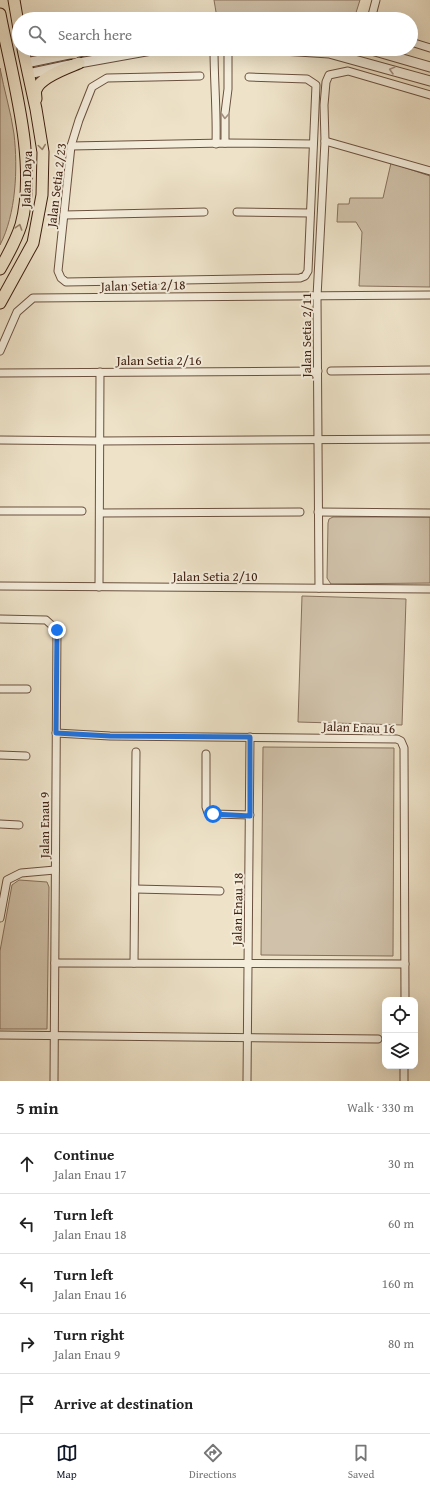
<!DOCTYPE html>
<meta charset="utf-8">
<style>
body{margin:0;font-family:"Gentium Book Plus",serif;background:#f2f2f2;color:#222}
.controls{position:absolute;right:12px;bottom:12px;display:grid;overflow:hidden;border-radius:8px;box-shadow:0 4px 16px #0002}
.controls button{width:36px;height:36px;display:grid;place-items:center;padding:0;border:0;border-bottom:1px solid #e0e0e0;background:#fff;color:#222;font:20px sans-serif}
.stop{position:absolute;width:12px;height:12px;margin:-9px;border:3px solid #1a73e8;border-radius:50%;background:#fff}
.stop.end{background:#1a73e8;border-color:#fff;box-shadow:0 1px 4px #0008}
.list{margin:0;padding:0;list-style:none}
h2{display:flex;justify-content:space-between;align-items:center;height:52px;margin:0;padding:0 16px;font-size:17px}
h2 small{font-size:13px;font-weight:400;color:#767676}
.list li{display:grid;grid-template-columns:26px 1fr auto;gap:12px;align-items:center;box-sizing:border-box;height:60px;padding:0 16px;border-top:1px solid #e0e0e0}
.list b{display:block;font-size:15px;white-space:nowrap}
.list p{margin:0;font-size:13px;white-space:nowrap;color:#767676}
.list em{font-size:13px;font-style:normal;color:#767676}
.icon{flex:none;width:22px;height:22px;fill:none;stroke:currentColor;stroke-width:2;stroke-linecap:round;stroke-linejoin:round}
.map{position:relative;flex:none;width:430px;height:1081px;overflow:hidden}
.search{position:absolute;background:#fff;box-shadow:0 4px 16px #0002;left:12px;right:12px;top:12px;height:44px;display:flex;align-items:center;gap:10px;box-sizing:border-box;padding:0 14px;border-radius:22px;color:#767676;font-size:15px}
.sheet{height:352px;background:#fff}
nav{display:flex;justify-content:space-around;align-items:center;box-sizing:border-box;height:56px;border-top:1px solid #e0e0e0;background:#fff;font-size:11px;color:#767676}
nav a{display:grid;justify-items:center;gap:2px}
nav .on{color:#111827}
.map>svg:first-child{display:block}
</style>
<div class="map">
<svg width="430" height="1081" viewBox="0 0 430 1081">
<rect width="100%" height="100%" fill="#eee3c9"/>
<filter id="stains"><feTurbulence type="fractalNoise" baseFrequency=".005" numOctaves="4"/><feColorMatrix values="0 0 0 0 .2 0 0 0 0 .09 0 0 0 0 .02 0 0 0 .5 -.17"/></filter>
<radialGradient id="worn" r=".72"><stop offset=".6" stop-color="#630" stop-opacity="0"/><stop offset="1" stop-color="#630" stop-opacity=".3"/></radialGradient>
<!-- green -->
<g fill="#d0c2aa" stroke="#87705d">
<path d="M214,0H360L354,19H234L217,18Z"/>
<path d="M0,68C4,90 11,112 14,134C18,169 16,214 0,245Z"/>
<path d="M391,163L430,176V287L359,286L362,232L356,222H337L338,204H349L350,198H383Z"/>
<path d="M333,517H430V583L331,584L327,578L328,523L329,519Z"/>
<path d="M302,596L406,599L402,725L298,722Z"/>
<path d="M263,747L394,748L393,956L261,955Z"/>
<path d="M19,880L47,882L49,887L47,1029H0V951L12,885Z"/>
</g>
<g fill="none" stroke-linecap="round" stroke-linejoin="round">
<defs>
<g id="minor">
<path d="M371,19L376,0"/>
<path d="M411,42L430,48"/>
<path d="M214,49C214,81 217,112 216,144"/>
<path d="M200,76L107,78L92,87L79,120L71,146L58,271L61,278L66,282L300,278L305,276L308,271L316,85L307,79L249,77"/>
<path d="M325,141L430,171"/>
<path d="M225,143V113L228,89V49"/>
<path d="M71,146L225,143L313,144"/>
<path d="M237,212L310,213"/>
<path d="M64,215L204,212"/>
<path d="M0,351L17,312L33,298L430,295"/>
<path d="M331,371L430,370"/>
<path d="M0,373L318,371"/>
<path d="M0,440L100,441L430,439"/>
<path d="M0,511H82"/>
<path d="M318,512L430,513"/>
<path d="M100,513L300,512"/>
<path d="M0,586L430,589"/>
<path d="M99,587L100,372"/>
<path d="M319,588L317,297L325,141L324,105L326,82L329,75L348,71L430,95"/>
<path d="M0,619L46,620L57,630L54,1081"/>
<path d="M0,689H27"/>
<path d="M56,733L110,736L397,739L401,741L404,748L405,1000"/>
<path d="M206,754V807L208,813L213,814L250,815"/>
<path d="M0,755L26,756"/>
<path d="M0,824L19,825"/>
<path d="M135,889L220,891"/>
<path d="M0,918L7,880L21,873L55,870"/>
<path d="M55,963L405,964"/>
<path d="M134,963L136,752"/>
<path d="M0,1035L378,1039"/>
<path d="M247,1081L250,737"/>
<path d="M404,1081V1066"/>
</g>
<g id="tertiary">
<path d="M267,49L329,53L430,81"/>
<path d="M368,49L430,67"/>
<path d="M26,63L93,49"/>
<path d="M28,74L79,63L157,49"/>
</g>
<g id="primary">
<path d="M14,0L19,29"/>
<path d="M0,14C12,77 38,163 21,225C16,241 8,255 0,269"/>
<path d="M35,49L44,52L74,53"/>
<path d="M36,99C36,97 35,92 36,90C40,77 67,68 79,63"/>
<path d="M0,303L33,243L42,195L43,152L36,109L23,49"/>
</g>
</defs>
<!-- minor casing -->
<use href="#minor" stroke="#6a503e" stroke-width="9"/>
<!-- tertiary casing -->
<use href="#tertiary" stroke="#6a503e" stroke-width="11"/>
<!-- primary casing -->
<use href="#primary" stroke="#3e1f10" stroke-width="13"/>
<!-- minor -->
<use href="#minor" stroke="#f4eddc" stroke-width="7"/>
<!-- tertiary -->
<use href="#tertiary" stroke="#f4eddc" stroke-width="9"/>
<!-- primary -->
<use href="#primary" stroke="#eee3c9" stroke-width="11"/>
</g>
<!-- one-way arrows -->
<defs><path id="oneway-chevron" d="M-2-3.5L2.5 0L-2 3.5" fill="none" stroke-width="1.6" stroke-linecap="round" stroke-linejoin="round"/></defs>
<g stroke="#a29080">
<use href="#oneway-chevron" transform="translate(392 70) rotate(-165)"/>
<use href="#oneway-chevron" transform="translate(225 116) rotate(93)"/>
</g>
<g stroke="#96816c">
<use href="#oneway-chevron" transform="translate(42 147) rotate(82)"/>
<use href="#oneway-chevron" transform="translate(19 227) rotate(-72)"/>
</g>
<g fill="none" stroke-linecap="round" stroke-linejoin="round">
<!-- route -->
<path stroke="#1a73e8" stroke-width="5" d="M57,630L56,733L110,736L250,737V816L213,814"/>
</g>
<g text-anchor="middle" stroke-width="4" stroke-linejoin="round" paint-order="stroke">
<!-- street labels -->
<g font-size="13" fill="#3e1f10" stroke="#f4eddc">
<text transform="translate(26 179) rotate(-88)" y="5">Jalan Daya</text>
<text transform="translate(56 185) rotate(-83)" y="5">Jalan Setia 2/23</text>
<text transform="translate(143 285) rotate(-1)" y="5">Jalan Setia 2/18</text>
<text transform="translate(306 335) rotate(-90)" y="5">Jalan Setia 2/11</text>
<text x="159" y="365">Jalan Setia 2/16</text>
<text x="215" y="581">Jalan Setia 2/10</text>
<text transform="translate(359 727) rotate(2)" y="5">Jalan Enau 16</text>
<text transform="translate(44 825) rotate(-90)" y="5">Jalan Enau 9</text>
<text transform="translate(237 909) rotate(-89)" y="5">Jalan Enau 18</text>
</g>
</g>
<rect width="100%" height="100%" filter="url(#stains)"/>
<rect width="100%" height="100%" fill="url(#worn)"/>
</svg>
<div class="controls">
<button><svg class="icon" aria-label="locate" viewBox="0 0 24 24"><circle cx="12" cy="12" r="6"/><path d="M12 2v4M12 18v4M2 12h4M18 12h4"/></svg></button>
<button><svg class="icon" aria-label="layers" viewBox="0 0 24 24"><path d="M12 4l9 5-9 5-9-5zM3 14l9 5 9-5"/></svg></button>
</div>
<div class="stop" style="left:213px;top:814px"></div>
<div class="stop end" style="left:57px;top:630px"></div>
<div class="search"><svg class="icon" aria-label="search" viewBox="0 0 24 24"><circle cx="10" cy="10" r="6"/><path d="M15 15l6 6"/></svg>Search here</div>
</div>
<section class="sheet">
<h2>5 min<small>Walk · 330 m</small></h2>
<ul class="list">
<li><svg class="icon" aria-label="ahead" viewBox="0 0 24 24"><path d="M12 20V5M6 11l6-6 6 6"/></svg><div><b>Continue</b><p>Jalan Enau 17</p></div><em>30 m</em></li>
<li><svg class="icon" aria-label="left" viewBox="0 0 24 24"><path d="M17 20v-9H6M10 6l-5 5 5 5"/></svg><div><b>Turn left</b><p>Jalan Enau 18</p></div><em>60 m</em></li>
<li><svg class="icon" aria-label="left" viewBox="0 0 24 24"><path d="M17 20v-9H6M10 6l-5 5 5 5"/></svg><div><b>Turn left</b><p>Jalan Enau 16</p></div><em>160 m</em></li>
<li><svg class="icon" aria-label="right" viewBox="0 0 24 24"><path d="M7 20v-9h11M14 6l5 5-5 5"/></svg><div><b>Turn right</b><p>Jalan Enau 9</p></div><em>80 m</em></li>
<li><svg class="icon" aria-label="arrive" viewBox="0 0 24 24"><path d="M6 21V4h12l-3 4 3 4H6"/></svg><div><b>Arrive at destination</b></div></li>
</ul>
</section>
<nav>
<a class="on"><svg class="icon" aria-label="map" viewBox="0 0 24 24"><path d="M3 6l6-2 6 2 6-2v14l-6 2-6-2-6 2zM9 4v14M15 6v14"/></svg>Map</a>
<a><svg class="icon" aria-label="directions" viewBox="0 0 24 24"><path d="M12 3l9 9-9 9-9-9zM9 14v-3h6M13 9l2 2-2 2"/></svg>Directions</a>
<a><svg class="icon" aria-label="saved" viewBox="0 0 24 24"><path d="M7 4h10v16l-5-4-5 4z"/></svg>Saved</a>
</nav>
